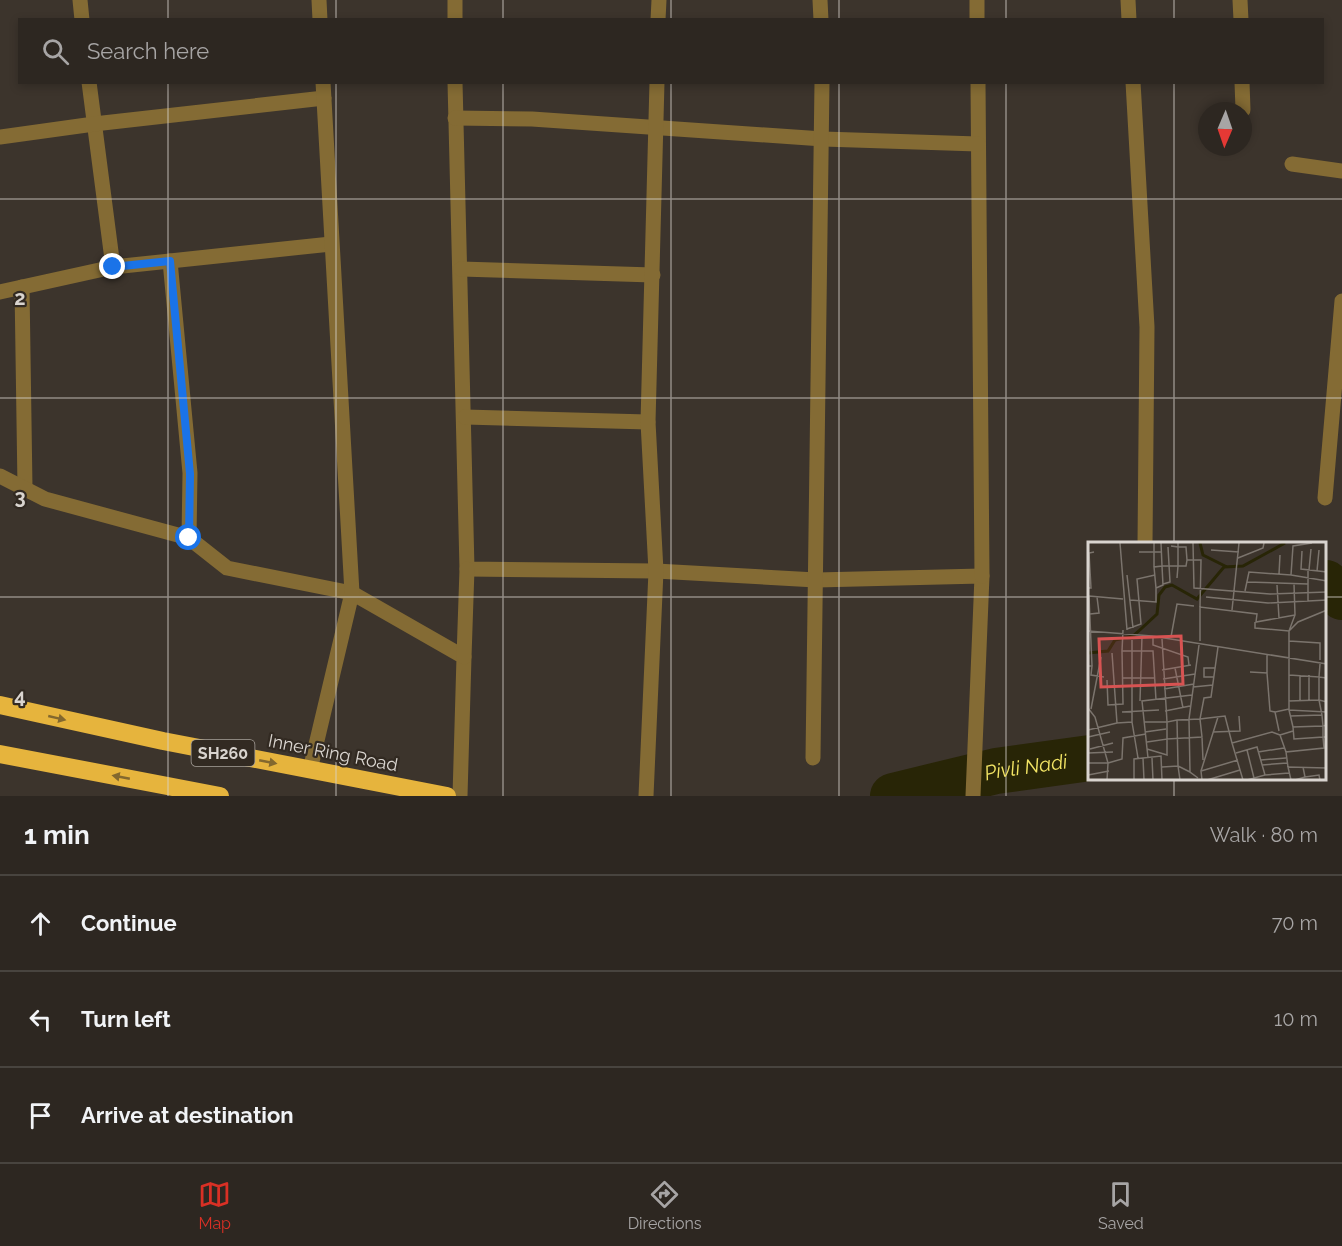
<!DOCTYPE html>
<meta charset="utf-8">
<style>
body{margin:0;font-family:Raleway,sans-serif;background:#352f2a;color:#f1f3f6}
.compass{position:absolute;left:1198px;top:102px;width:54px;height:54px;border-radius:50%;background:#2d2721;box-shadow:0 3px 9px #0003;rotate:182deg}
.stop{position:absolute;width:18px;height:18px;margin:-14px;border:4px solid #1a73e8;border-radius:50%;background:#fff}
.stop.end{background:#1a73e8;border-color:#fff;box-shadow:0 2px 6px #0008}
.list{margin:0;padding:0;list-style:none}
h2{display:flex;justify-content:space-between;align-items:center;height:78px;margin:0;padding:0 24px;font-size:26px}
h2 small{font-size:20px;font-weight:400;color:#a7a5a5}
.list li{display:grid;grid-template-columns:39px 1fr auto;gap:18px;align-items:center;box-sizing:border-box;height:96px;padding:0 24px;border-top:2px solid #48443f}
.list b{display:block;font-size:22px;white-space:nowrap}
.list em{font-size:20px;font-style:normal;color:#a7a5a5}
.icon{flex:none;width:33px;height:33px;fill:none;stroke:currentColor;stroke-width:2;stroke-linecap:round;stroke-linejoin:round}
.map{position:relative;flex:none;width:1342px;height:796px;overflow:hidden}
.search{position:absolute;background:#2d2721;box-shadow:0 3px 9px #0003;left:18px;right:18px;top:18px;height:66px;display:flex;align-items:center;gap:15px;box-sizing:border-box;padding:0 21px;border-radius:0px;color:#a7a5a5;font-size:22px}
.sheet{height:366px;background:#2d2721}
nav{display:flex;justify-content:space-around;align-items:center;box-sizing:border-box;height:84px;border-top:2px solid #48443f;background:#2d2721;font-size:16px;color:#a7a5a5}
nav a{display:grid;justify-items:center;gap:3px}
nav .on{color:#d93025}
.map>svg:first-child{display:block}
</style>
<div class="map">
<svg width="1342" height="796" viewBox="0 0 1342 796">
<rect width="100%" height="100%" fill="#3c342c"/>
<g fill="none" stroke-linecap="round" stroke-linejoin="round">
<!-- river -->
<g stroke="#282506" stroke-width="46">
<path d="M1326,583L1342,597"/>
<path id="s1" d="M893,796L996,771L1090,758"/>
</g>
<!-- minor -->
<g stroke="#846b34" stroke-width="15">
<path d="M80,0L82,20"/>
<path d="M319,0L320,20"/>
<path d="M820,0L821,20"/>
<path d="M977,0V20"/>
<path d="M1128,0L1129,20"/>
<path d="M1240,0L1241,20"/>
<path d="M455,20V0"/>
<path d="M658,20L659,0"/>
<path d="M89,82L113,267"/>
<path d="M455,82L467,569L656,571L816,580L982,576L973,796"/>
<path d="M978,82L982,576"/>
<path d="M1133,82L1147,327L1145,544"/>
<path d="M1242,82L1243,110"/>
<path d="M455,118L532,119L823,139L978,144"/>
<path d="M0,137L94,124L324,98"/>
<path d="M1292,164L1342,171"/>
<path d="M170,261L190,473L189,538"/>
<path d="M461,269L653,275"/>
<path d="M22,287L25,488"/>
<path d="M0,292L113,267L331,244"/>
<path d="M465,417L648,422"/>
<path d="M0,476L45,499L189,538L227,568L352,593L464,657L460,796"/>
<path d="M1325,498L1342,301"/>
<path d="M464,657L467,569"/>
<path d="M813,758L822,82"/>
<path d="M310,770L352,593L323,82"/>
<path d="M646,796L656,571L648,422L657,82"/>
</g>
<!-- highway -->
<g stroke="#e6b43d" stroke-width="18">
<path d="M0,705L163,741L447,796"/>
<path d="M0,754L220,796"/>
</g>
</g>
<!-- one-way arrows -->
<defs><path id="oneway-solid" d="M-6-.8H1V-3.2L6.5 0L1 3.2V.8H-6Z" transform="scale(1.5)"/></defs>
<g fill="#83682e">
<use href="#oneway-solid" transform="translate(57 718) rotate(13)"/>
<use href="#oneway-solid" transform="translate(268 762) rotate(11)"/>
<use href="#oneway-solid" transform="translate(121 777) rotate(-169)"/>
</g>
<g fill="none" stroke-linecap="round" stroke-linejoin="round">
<!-- route -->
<path stroke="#1a73e8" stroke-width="8" d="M113,267L170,261L190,474L189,538"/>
</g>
<!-- grid -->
<path fill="none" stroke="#d9d4cf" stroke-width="1.5" stroke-opacity="0.55" d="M168,0V20M336,0V20M503,0V20M671,0V20M839,0V20M1006,0V20M1174,0V20M168,82V796M336,82V796M503,82V796M671,82V796M839,82V796M1006,82V796M1174,82V544M0,199H1342M0,398H1342M0,597H1090M1326,597H1342M1174,780V796"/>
<g text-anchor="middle" stroke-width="4.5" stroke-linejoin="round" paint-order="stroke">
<!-- shield labels -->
<rect fill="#322a22" stroke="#a7a19b" stroke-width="1.5" x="191.5" y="740" width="63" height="26" rx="4.5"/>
<g font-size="16" font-weight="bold" fill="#d9d4cf">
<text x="223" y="759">SH260</text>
</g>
<!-- street labels -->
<g font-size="18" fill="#d9d4cf" stroke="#322a22">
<text transform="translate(333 753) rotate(11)" y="6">Inner Ring Road</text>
</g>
<!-- water labels -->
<g font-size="20" font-style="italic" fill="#f3e565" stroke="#322a22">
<text dy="7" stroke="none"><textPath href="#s1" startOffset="136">Pivli Nadi</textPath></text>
</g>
</g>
<!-- overview -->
<g transform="translate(1088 542)">
<rect width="238" height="238" fill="#3c342c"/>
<path fill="none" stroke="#282506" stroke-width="3" d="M112,1L115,13L139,25M0,111L20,109L27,98L45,94L54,86L69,72L71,53L77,45L84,43L109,57L136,25L155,24L197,1"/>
<path fill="none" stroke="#7b746d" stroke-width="1.5" d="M32,1L39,88M66,1V25M90,1V5H98L99,18H113L112,65M105,1L106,46L182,52L239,50M83,4L90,5V24H98L99,18M123,8L151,10M214,9L213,27L239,30M51,10H74M150,16L175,6L176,1M220,28V59M221,28L223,7M229,29L231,8M191,32L192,13M39,33L45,86M203,33L239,39M159,40L220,42M75,42L82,40L80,5M189,43L191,76M0,46H3L1,11L6,10M68,46L66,25L74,24L73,1M157,49L161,30L203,33L205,4L224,1M1,54L4,124M1,54L35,57M118,55L180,61L239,58M42,58L68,60V46L75,43L74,24H90L89,36M144,68L151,1M2,72L11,71L9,55M167,80V86L201,89L207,73L206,42M39,87L53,82L49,37L67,33M35,88L34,109H65L68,158M0,89L64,94L239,122M65,95V103L100,115L101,123M83,95L89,62L106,64M112,99V65L169,72L168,80L207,73M201,99L232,101V118M130,105L123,155L116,156L112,177L114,195L79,197V180L89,178L112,177L120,176L137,174L144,201M24,111L29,181L44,180V98M0,124H4L3,133L16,135M87,126L95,166M74,128L103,123M162,130L179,131V113M179,131L182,169L187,170M201,133L231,135L232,122M212,133V158M221,133V158M126,135H116V126H127M35,136H67M75,137L107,132M19,138L20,163L35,162L34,109M105,145L125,143M76,147L106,142M52,159L54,94M201,159V89L210,80L239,68M239,160L231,158L234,173L235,184V195L206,197L205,185L235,184L239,183M0,166L7,175L20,221L34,217L35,196L58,192M3,167L13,115M201,168V159L231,158V135L239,136M77,169L102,164M34,170L71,168M202,174L234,173M89,178L90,224L102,230M44,180L50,216M56,180H79L74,97M205,185L201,168L239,170M0,188L29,181M191,189L187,170L201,167M57,190L78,187M125,190L152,189L151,174M0,195L22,190M114,195L115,218M2,207L25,201M59,207L79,213V197L59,200M159,208L166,236M170,210L196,206M198,210L192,193L205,189M0,211L25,210M148,211L169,205L177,233L159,238M55,216L56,238M60,216L54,159L104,153M64,216L65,238M173,218L198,216M0,221H20L19,238M174,223L199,221M74,225L90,224L92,238M200,225L198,210L236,206L235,195H239M113,229L130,175M0,233L21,229M177,233L201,231M217,235L231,233L232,238M110,236L102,230L101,177L111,103M46,238V217L73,214L74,238M114,238L113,229L150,218M119,238L152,228M155,238L144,201L184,190L192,193M203,238L200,225L239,226M207,238L217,235L215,225M238,238V206"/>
<path fill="#d75352" fill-opacity="0.15" stroke="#d75352" stroke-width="3" d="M93,94L95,142L13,145L11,97Z"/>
<rect width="238" height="238" fill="none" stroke="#d9d4cf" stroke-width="3"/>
</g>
<g font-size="20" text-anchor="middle" font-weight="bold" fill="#d9d4cf" stroke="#322a22" stroke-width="4.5" stroke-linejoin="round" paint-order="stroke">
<text x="20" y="305">2</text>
<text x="20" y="504">3</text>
<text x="20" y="703">4</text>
</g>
</svg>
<svg class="compass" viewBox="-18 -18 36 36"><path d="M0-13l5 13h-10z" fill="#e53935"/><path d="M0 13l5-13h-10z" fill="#a7a5a5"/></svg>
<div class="stop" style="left:189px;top:538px"></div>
<div class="stop end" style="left:113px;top:267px"></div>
<div class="search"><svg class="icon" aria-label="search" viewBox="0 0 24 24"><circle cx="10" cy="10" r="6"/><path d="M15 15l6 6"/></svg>Search here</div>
</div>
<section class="sheet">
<h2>1 min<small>Walk · 80 m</small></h2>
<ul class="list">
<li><svg class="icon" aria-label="ahead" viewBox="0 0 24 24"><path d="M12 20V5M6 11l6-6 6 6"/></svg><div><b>Continue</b></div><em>70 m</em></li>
<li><svg class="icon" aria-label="left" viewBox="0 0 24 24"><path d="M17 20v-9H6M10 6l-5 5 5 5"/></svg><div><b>Turn left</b></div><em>10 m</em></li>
<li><svg class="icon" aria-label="arrive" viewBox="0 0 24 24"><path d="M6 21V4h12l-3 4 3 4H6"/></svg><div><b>Arrive at destination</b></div></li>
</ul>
</section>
<nav>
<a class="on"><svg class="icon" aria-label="map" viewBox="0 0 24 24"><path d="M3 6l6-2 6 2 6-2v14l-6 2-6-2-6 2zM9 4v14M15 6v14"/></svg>Map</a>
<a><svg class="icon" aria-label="directions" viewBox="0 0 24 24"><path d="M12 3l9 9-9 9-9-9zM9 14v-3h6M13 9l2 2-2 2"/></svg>Directions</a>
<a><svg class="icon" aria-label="saved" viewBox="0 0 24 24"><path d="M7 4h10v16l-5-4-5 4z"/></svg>Saved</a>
</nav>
